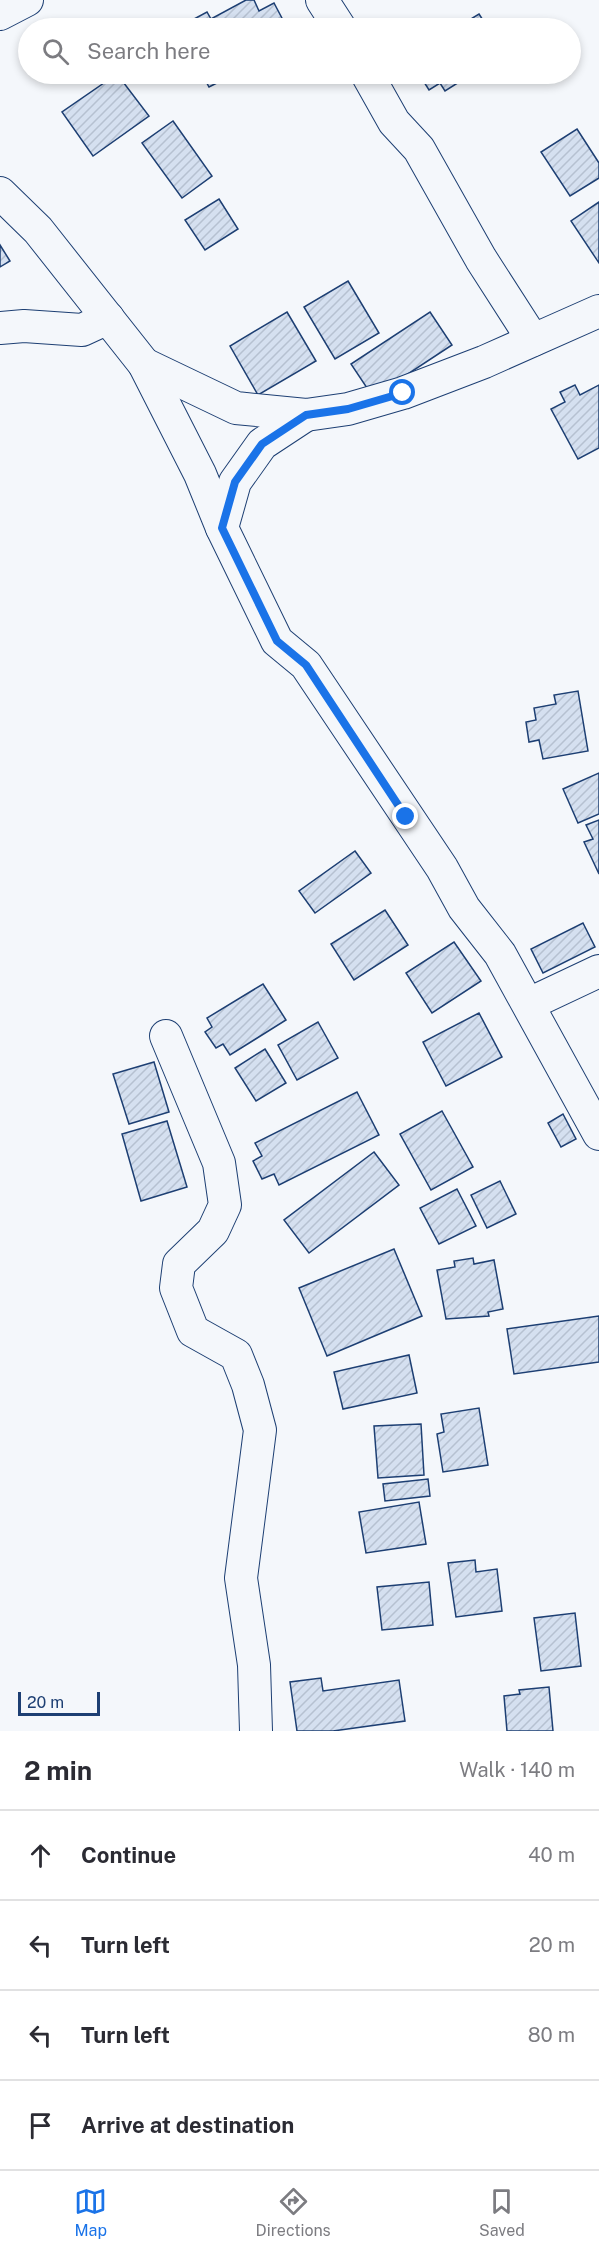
<!DOCTYPE html>
<meta charset="utf-8">
<style>
body{margin:0;font-family:"Public Sans",sans-serif;background:#f7f7f7;color:#2b2b33}
.scale{position:absolute;left:18px;bottom:15px;width:82px;box-sizing:border-box;padding-left:6px;border:3px solid #1d3f73;border-top:0;font-size:16px;line-height:21px;white-space:nowrap;color:#1d3f73;-webkit-text-stroke:4px #f4f7fb;paint-order:stroke}
.stop{position:absolute;width:18px;height:18px;margin:-14px;border:4px solid #1a73e8;border-radius:50%;background:#fff}
.stop.end{background:#1a73e8;border-color:#fff;box-shadow:0 2px 6px #0008}
.list{margin:0;padding:0;list-style:none}
h2{display:flex;justify-content:space-between;align-items:center;height:78px;margin:0;padding:0 24px;font-size:26px}
h2 small{font-size:20px;font-weight:400;color:#7c7c81}
.list li{display:grid;grid-template-columns:39px 1fr auto;gap:18px;align-items:center;box-sizing:border-box;height:90px;padding:0 24px;border-top:2px solid #e1e1e2}
.list b{display:block;font-size:22px;white-space:nowrap}
.list em{font-size:20px;font-style:normal;color:#7c7c81}
.icon{flex:none;width:33px;height:33px;fill:none;stroke:currentColor;stroke-width:2;stroke-linecap:round;stroke-linejoin:round}
.map{position:relative;flex:none;width:599px;height:1731px;overflow:hidden}
.search{position:absolute;background:#fff;box-shadow:0 3px 9px #0003;left:18px;right:18px;top:18px;height:66px;display:flex;align-items:center;gap:15px;box-sizing:border-box;padding:0 21px;border-radius:33px;color:#7c7c81;font-size:22px}
.sheet{height:438px;background:#fff}
nav{display:flex;justify-content:space-around;align-items:center;box-sizing:border-box;height:84px;border-top:2px solid #e1e1e2;background:#fff;font-size:16px;color:#7c7c81}
nav a{display:grid;justify-items:center;gap:3px}
nav .on{color:#1a73e8}
.map>svg:first-child{display:block}
</style>
<div class="map">
<svg width="599" height="1731" viewBox="0 0 599 1731">
<defs>
<pattern id="building-hatch" width="6" height="6" patternUnits="userSpaceOnUse" patternTransform="scale(1.5)"><rect width="6" height="6" fill="#d5e0f0"/><path d="M-1 1l2-2M0 6l6-6M5 7l2-2" fill="none" stroke="#b6c1d1"/></pattern>
</defs>
<rect width="100%" height="100%" fill="#f4f7fb"/>
<!-- building -->
<g fill="url(#building-hatch)" stroke="#1d3f73" stroke-width="1.5">
<path d="M246,0H254L259,11L274,3L284,22L275,28H192L196,27L192,20L207,12L211,19Z"/>
<path d="M479,14L488,28H456Z"/>
<path d="M117,74L149,116L93,156L62,112Z"/>
<path d="M202,74H235L209,87Z"/>
<path d="M419,74H472L445,91L440,83L429,90Z"/>
<path d="M173,121L212,176L182,198L142,143Z"/>
<path d="M577,129L599,163V178L570,196L541,152Z"/>
<path d="M219,199L238,229L205,250L185,220Z"/>
<path d="M599,202V263L571,221Z"/>
<path d="M0,245L10,261L0,267Z"/>
<path d="M348,281L379,333L335,359L304,307Z"/>
<path d="M287,312L316,361L258,395L230,346Z"/>
<path d="M430,312L452,345L373,397L351,364Z"/>
<path d="M575,385L580,395L599,385V448L578,459L551,409L565,402L560,392Z"/>
<path d="M578,691L588,751L543,759L539,740L529,742L526,722L536,720L534,708L556,704L554,695Z"/>
<path d="M599,773V814L578,823L563,789Z"/>
<path d="M599,820V874L584,842L593,839L586,825Z"/>
<path d="M355,851L371,873L315,913L299,891Z"/>
<path d="M385,910L408,945L354,980L331,944Z"/>
<path d="M583,923L595,947L543,973L531,949Z"/>
<path d="M454,942L481,981L432,1013L406,973Z"/>
<path d="M263,984L286,1020L230,1055L223,1044L216,1048L205,1032L212,1027L207,1018Z"/>
<path d="M479,1013L502,1057L446,1086L423,1042Z"/>
<path d="M318,1022L338,1058L297,1080L278,1045Z"/>
<path d="M265,1049L286,1083L256,1101L235,1068Z"/>
<path d="M154,1062L169,1112L129,1124L113,1074Z"/>
<path d="M357,1092L379,1135L279,1185L274,1174L262,1179L253,1161L262,1156L255,1143Z"/>
<path d="M442,1111L473,1167L431,1190L400,1134Z"/>
<path d="M563,1114L576,1139L561,1147L548,1123Z"/>
<path d="M167,1121L187,1187L141,1201L122,1134Z"/>
<path d="M374,1152L399,1185L309,1253L284,1220Z"/>
<path d="M500,1181L516,1214L487,1228L471,1195Z"/>
<path d="M457,1189L476,1226L439,1244L420,1208Z"/>
<path d="M394,1249L422,1316L327,1356L299,1288Z"/>
<path d="M473,1258L474,1264L494,1260L503,1309L488,1312L489,1316L446,1319L437,1270L455,1267L454,1261Z"/>
<path d="M599,1316V1362L514,1374L507,1329Z"/>
<path d="M409,1355L417,1393L343,1409L334,1372Z"/>
<path d="M479,1408L488,1465L443,1472L437,1434L444,1432L441,1414Z"/>
<path d="M421,1424L424,1475L378,1478L374,1426Z"/>
<path d="M428,1479L430,1496L385,1501L383,1484Z"/>
<path d="M419,1502L426,1544L366,1553L359,1512Z"/>
<path d="M475,1560L476,1572L497,1569L502,1611L456,1617L448,1563Z"/>
<path d="M429,1582L433,1625L382,1630L377,1587Z"/>
<path d="M575,1613L581,1666L541,1671L534,1618Z"/>
<path d="M321,1678L323,1691L399,1680L405,1721L333,1731H297L290,1682Z"/>
<path d="M549,1687L553,1731H507L504,1696L520,1694L519,1690Z"/>
</g>
<g fill="none" stroke-linecap="round" stroke-linejoin="round">
<defs>
<g id="minor">
<path d="M322,0L340,28"/>
<path d="M0,14L27,0"/>
<path d="M367,74L394,122L419,149L481,259L533,340"/>
<path d="M0,193L38,230L144,364L200,474L222,528L277,641L306,665L442,868L464,908L500,954L599,1134"/>
<path d="M0,328L24,326L82,330L108,318"/>
<path d="M144,364L236,408L306,415L348,409L403,393L484,362L599,311"/>
<path d="M222,528L235,482L262,444L306,415"/>
<path d="M529,1004L599,971"/>
<path d="M166,1036L219,1163L225,1205L213,1231L179,1264L176,1288L193,1331L236,1355L248,1385L260,1430L241,1578L254,1665L256,1731"/>
</g>
</defs>
<!-- minor casing -->
<use href="#minor" stroke="#1d3f73" stroke-width="34"/>
<!-- minor -->
<use href="#minor" stroke="#f4f7fb" stroke-width="32"/>
</g>
<g fill="none" stroke-linecap="round" stroke-linejoin="round">
<!-- route -->
<path stroke="#1a73e8" stroke-width="8" d="M403,393L348,409L306,415L262,444L235,482L222,528L277,641L306,665L406,817"/>
</g>
</svg>
<div class="scale">20 m</div>
<div class="stop" style="left:403px;top:393px"></div>
<div class="stop end" style="left:406px;top:817px"></div>
<div class="search"><svg class="icon" aria-label="search" viewBox="0 0 24 24"><circle cx="10" cy="10" r="6"/><path d="M15 15l6 6"/></svg>Search here</div>
</div>
<section class="sheet">
<h2>2 min<small>Walk · 140 m</small></h2>
<ul class="list">
<li><svg class="icon" aria-label="ahead" viewBox="0 0 24 24"><path d="M12 20V5M6 11l6-6 6 6"/></svg><div><b>Continue</b></div><em>40 m</em></li>
<li><svg class="icon" aria-label="left" viewBox="0 0 24 24"><path d="M17 20v-9H6M10 6l-5 5 5 5"/></svg><div><b>Turn left</b></div><em>20 m</em></li>
<li><svg class="icon" aria-label="left" viewBox="0 0 24 24"><path d="M17 20v-9H6M10 6l-5 5 5 5"/></svg><div><b>Turn left</b></div><em>80 m</em></li>
<li><svg class="icon" aria-label="arrive" viewBox="0 0 24 24"><path d="M6 21V4h12l-3 4 3 4H6"/></svg><div><b>Arrive at destination</b></div></li>
</ul>
</section>
<nav>
<a class="on"><svg class="icon" aria-label="map" viewBox="0 0 24 24"><path d="M3 6l6-2 6 2 6-2v14l-6 2-6-2-6 2zM9 4v14M15 6v14"/></svg>Map</a>
<a><svg class="icon" aria-label="directions" viewBox="0 0 24 24"><path d="M12 3l9 9-9 9-9-9zM9 14v-3h6M13 9l2 2-2 2"/></svg>Directions</a>
<a><svg class="icon" aria-label="saved" viewBox="0 0 24 24"><path d="M7 4h10v16l-5-4-5 4z"/></svg>Saved</a>
</nav>
